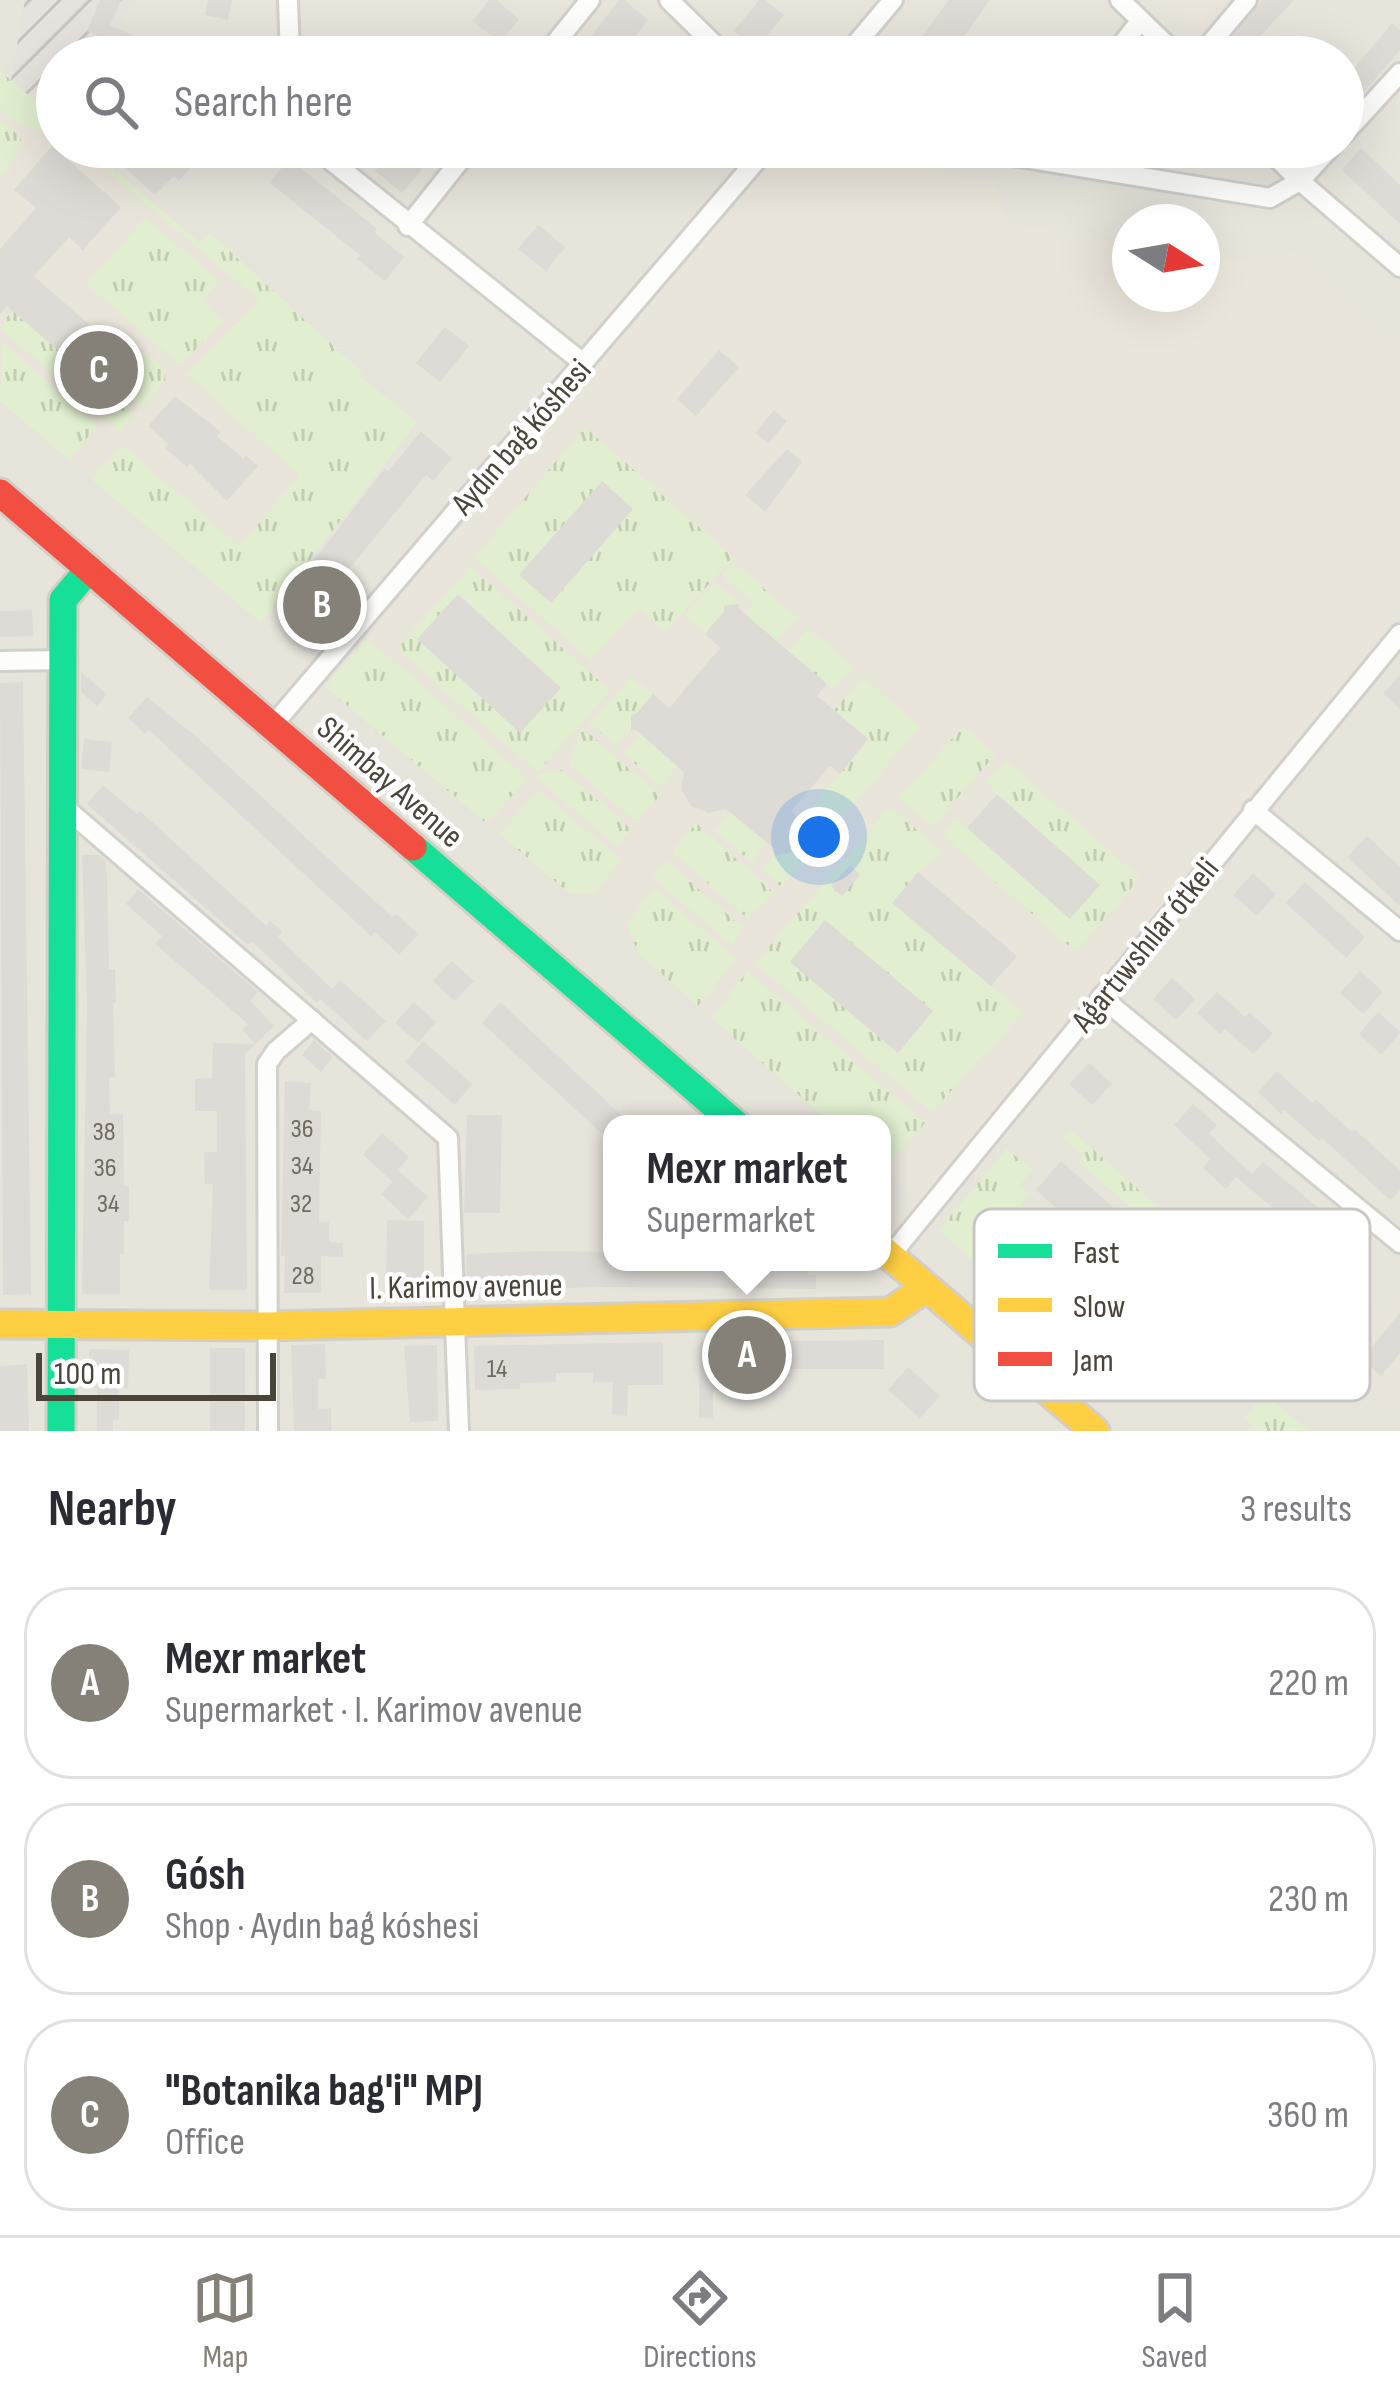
<!DOCTYPE html>
<meta charset="utf-8">
<style>
body{margin:0;font-family:"Sofia Sans Condensed",sans-serif;background:#f7f7f7;color:#2b2b33}
.compass{position:absolute;left:1112px;top:204px;width:108px;height:108px;border-radius:50%;background:#fff;box-shadow:0 12px 48px #0002;rotate:101deg}
.scale{position:absolute;left:36px;bottom:30px;width:240px;box-sizing:border-box;padding-left:12px;border:6px solid #4b4439;border-top:0;font-size:33px;line-height:42px;white-space:nowrap;color:#4b4439;-webkit-text-stroke:9px #fff;paint-order:stroke}
.you{position:absolute;left:819px;top:837px;width:42px;height:42px;margin:-30px;border:9px solid #fff;border-radius:50%;background:#1a73e8;box-shadow:0 0 0 18px #1a73e833}
.badge{display:grid;place-items:center;width:78px;height:78px;border-radius:50%;background:#868178;color:#fff;font-size:39px;font-weight:700}
.pin{position:absolute;translate:-50% -50%;border:6px solid #fff;box-shadow:0 3px 12px #0006}
.popup{position:absolute;left:603px;top:1115px;width:288px;height:156px;box-sizing:border-box;display:grid;place-content:center;border-radius:24px;background:#fff;filter:drop-shadow(0 3px 9px #0005);font-size:39px;white-space:nowrap;color:#7c7c81}
.popup b{font-size:45px;color:#2b2b33}
.popup::after{content:'';position:absolute;left:50%;top:100%;margin-left:-24px;border:24px solid transparent;border-top-color:#fff}
.list{margin:0;padding:0;list-style:none}
h2{display:flex;justify-content:space-between;align-items:center;height:156px;margin:0;padding:0 48px;font-size:51px}
h2 small{font-size:39px;font-weight:400;color:#7c7c81}
.list li{display:grid;grid-template-columns:78px 1fr auto;gap:36px;align-items:center;box-sizing:border-box;height:192px;margin:0 24px 24px;padding:0 24px;border:3px solid #e1e1e2;border-radius:48px}
.list b{display:block;font-size:45px;white-space:nowrap}
.list p{margin:0;font-size:39px;white-space:nowrap;color:#7c7c81}
.list em{font-size:39px;font-style:normal;color:#7c7c81}
.icon{flex:none;width:66px;height:66px;fill:none;stroke:currentColor;stroke-width:2;stroke-linecap:round;stroke-linejoin:round}
.map{position:relative;flex:none;width:1400px;height:1431px;overflow:hidden}
.search{position:absolute;background:#fff;box-shadow:0 12px 48px #0002;left:36px;right:36px;top:36px;height:132px;display:flex;align-items:center;gap:30px;box-sizing:border-box;padding:0 42px;border-radius:66px;color:#7c7c81;font-size:45px}
.sheet{height:804px;background:#fff}
nav{display:flex;justify-content:space-around;align-items:center;box-sizing:border-box;height:168px;border-top:3px solid #e1e1e2;background:#fff;font-size:33px;color:#7c7c81}
nav a{display:grid;justify-items:center;gap:6px}
nav .on{color:#868178}
.map>svg:first-child{display:block}
</style>
<div class="map">
<svg width="1400" height="1431" viewBox="0 0 1400 1431">
<defs>
<pattern id="industrial-furrows" width="10" height="10" patternUnits="userSpaceOnUse" patternTransform="scale(3)"><rect width="10" height="10" fill="#e6e2de"/><path d="M-1 1l2-2M0 10L10 0M9 11l2-2" fill="none" stroke="#c7c3bf"/></pattern>
<pattern id="grass-tufts" width="24" height="20" patternUnits="userSpaceOnUse" patternTransform="scale(3)"><rect width="24" height="20" fill="#e1eecf"/><path d="M3 7l-1-3M5 7V3M7 7l1-3M15 17l-1-3M17 17v-4M19 17l1-3" fill="none" stroke="#c3cdb2"/></pattern>
</defs>
<rect width="100%" height="100%" fill="#f4f2ee"/>
<!-- residential -->
<path fill="#e7e4dc" fill-rule="evenodd" d="M0,0H1400V1431H0ZM57,57H1343V147H57ZM1130,222H1202V294H1130ZM612,1124H882V1262H612Z"/>
<!-- industrial -->
<path fill="url(#industrial-furrows)" d="M25,0H132L106,57H57V120L11,81Z"/>
<!-- education -->
<g fill="#eae5da">
<path d="M1163,0H1223L1196,30Z"/>
<path d="M0,71L57,120V147H88L200,243L210,233L362,372L360,376L417,422L261,623L0,401Z"/>
<path d="M778,147H818L993,182L1009,224L1130,243V294H1202V255L1262,264L1297,250L1400,343V612L920,1201L882,1168V1124H832L638,953L627,923L593,895L569,893L325,687Z"/>
<path d="M1400,1303V1414L1306,1335L1326,1311Z"/>
</g>
<!-- grass -->
<g fill="url(#grass-tufts)">
<path d="M0,71L57,120V134L16,123L0,109Z"/>
<path d="M0,119L20,137L23,145L0,177Z"/>
<path d="M79,147H88L200,243L210,233L362,372L360,376L417,422L261,623L91,479L123,446L239,546L300,476L187,374L259,300Z"/>
<path d="M145,218L219,281L201,301L223,322L180,365L86,284Z"/>
<path d="M12,310L80,370L67,387L0,327Z"/>
<path d="M2,342L97,426L69,460L0,401Z"/>
<path d="M144,351L166,370L165,382L143,407L115,383Z"/>
<path d="M108,393L134,415L120,431L95,409Z"/>
<path d="M585,427L733,557L666,632L639,608L591,660L474,558Z"/>
<path d="M733,562L797,617L777,642L745,614L753,603L722,575Z"/>
<path d="M470,566L610,690L538,772L397,649Z"/>
<path d="M715,583L739,604L724,611L705,634L684,616Z"/>
<path d="M808,628L854,667L833,690L788,651Z"/>
<path d="M367,638L528,779L486,823L325,687Z"/>
<path d="M631,677L653,694L636,714L631,715V730L616,746L589,723Z"/>
<path d="M863,677L920,727L830,831L808,811L868,739L834,710Z"/>
<path d="M963,726L995,755L932,827L899,798Z"/>
<path d="M582,727L660,796L636,822L569,765Z"/>
<path d="M641,735L677,766L660,786L624,754Z"/>
<path d="M1006,761L1140,878L1076,952L943,836L957,819L967,828L996,794L987,781Z"/>
<path d="M562,770L631,829L617,846L535,776Z"/>
<path d="M539,791L621,860L593,895L569,893L499,834Z"/>
<path d="M890,807L941,850L894,901L1022,1013L932,1112L755,963Z"/>
<path d="M730,813L767,843L751,862L715,831Z"/>
<path d="M696,823L775,894L747,918L672,852Z"/>
<path d="M808,826L823,841L781,887L762,870L775,855L790,853V847Z"/>
<path d="M666,860L742,927L732,945L652,877Z"/>
<path d="M654,888L736,959L698,1006L638,953L627,923Z"/>
<path d="M748,971L925,1123L884,1170L882,1124H832L711,1018Z"/>
<path d="M1070,1129L1158,1207L1053,1332L1014,1297L1061,1240L1094,1266L1137,1213L1078,1162L1083,1155L1063,1139Z"/>
<path d="M1006,1149L1033,1169L1020,1185L1029,1194L1021,1205L1052,1234L1004,1290L939,1230Z"/>
<path d="M1265,1394L1309,1431H1260L1244,1418Z"/>
</g>
<!-- building -->
<g fill="#dedbd6">
<path d="M100,0H121L110,25L150,43L143,57H118L123,47L87,31Z"/>
<path d="M208,0H232L228,20L205,15Z"/>
<path d="M489,0H496L519,19L500,43L472,21Z"/>
<path d="M619,0H624L648,20L619,57H575Z"/>
<path d="M759,0H765L784,15L756,49L734,31Z"/>
<path d="M949,0H990L949,57H907Z"/>
<path d="M1262,0H1294L1241,57H1222L1219,54Z"/>
<path d="M1392,23L1400,30V50L1364,92L1347,77Z"/>
<path d="M1060,39L1082,57H1046Z"/>
<path d="M52,146L121,207L83,250L69,237L34,276L117,349L91,379L7,306L0,314V249L36,208L14,190Z"/>
<path d="M132,147H209L179,181L174,176L155,195L118,161Z"/>
<path d="M394,147H431L417,165L422,169L402,193L375,171Z"/>
<path d="M1361,148L1400,185V224L1342,170Z"/>
<path d="M289,159L377,229L374,232L404,257L385,281L357,259L360,255L270,183Z"/>
<path d="M538,225L565,247L546,271L518,249Z"/>
<path d="M445,327L469,346L440,382L416,363Z"/>
<path d="M719,350L739,367L696,416L677,399Z"/>
<path d="M175,396L221,432L217,436L243,458L246,455L258,466L227,501L190,464L187,467L165,448L168,444L148,426Z"/>
<path d="M774,410L787,421L768,444L755,433Z"/>
<path d="M421,432L452,458L433,481L426,475L316,609L291,590L385,468L388,471Z"/>
<path d="M787,449L802,462L765,512L745,495Z"/>
<path d="M602,481L633,509L551,603L519,575Z"/>
<path d="M458,594L561,688L520,733L417,639Z"/>
<path d="M739,604V609L827,684L817,696L868,739L840,774L830,766L791,811L808,826L790,847V853L775,855V849L726,809L708,813L691,806L681,790L684,772L636,730H631V715L636,714L653,694L669,708L720,648L705,634L724,611V606Z"/>
<path d="M32,610L33,636L0,637V611Z"/>
<path d="M81,672L107,694L97,706L81,692Z"/>
<path d="M1400,675V709L1383,693Z"/>
<path d="M23,682L31,1294L3,1295L0,683Z"/>
<path d="M147,697L199,739L392,917L396,914L418,934L399,955L375,932L371,936L149,730L145,734L128,718Z"/>
<path d="M84,739L112,742L109,772L81,769Z"/>
<path d="M103,785L137,814L140,811L266,926L270,921L283,932L278,937L332,989L340,980L386,1021L367,1041L320,999L317,1003L252,941L248,945L87,804Z"/>
<path d="M997,794L1100,885L1070,919L967,828Z"/>
<path d="M1367,836L1400,867V906L1347,857Z"/>
<path d="M82,855H99L105,860L107,876L109,969H115L116,1003H113L115,1077H109L110,1114H123L124,1186H129V1221H124V1254H120V1294H82L87,1005Z"/>
<path d="M850,865L860,875L842,896L831,886Z"/>
<path d="M918,872L1017,956L991,986L892,903Z"/>
<path d="M1253,873L1276,894L1257,916L1233,895Z"/>
<path d="M1305,882L1365,937L1346,958L1286,903Z"/>
<path d="M138,889L258,992L250,1001L274,1026L245,1054L247,1290H209L213,1184H205L204,1152H217V1111H195V1079L212,1078L213,1043L255,1044L242,1030L248,1024L155,944L162,936L126,904Z"/>
<path d="M825,920L933,1011L898,1053L790,962Z"/>
<path d="M452,961L474,981L455,1001L433,981Z"/>
<path d="M1360,971L1383,992L1363,1014L1340,993Z"/>
<path d="M1172,978L1195,999L1176,1020L1153,999Z"/>
<path d="M1217,992L1245,1017L1249,1012L1273,1033L1253,1054L1225,1029L1220,1034L1197,1013Z"/>
<path d="M414,1002L436,1022L418,1043L395,1023Z"/>
<path d="M500,1002L631,1124H612V1143L482,1023Z"/>
<path d="M1378,1012L1400,1032L1382,1055L1359,1034Z"/>
<path d="M314,1040L333,1057L321,1072L302,1055Z"/>
<path d="M423,1041L472,1084L455,1105L405,1062Z"/>
<path d="M1089,1063L1112,1084L1092,1105L1069,1084Z"/>
<path d="M1277,1071L1312,1103L1316,1099L1351,1132L1354,1129L1400,1170V1190L1390,1200L1322,1138L1319,1141L1284,1110L1281,1114L1258,1092Z"/>
<path d="M285,1081L311,1083L309,1110L321,1111L319,1222H329V1242L343,1243V1257L321,1256V1293H284L285,1256H281Z"/>
<path d="M1193,1104L1217,1125L1209,1134L1252,1174L1263,1162L1352,1236L1333,1258L1236,1177L1226,1189L1203,1168L1210,1159L1174,1125Z"/>
<path d="M467,1115H502L500,1213H464Z"/>
<path d="M382,1133L409,1157L398,1170L428,1197L408,1219L381,1194L393,1182L363,1155Z"/>
<path d="M1061,1161L1124,1217L1099,1246L1036,1190Z"/>
<path d="M387,1220L424,1221V1290L386,1289Z"/>
<path d="M1137,1237L1168,1263L1148,1287L1117,1261Z"/>
<path d="M535,1251L612,1252V1262L808,1264V1275H816V1289L602,1287L467,1291L466,1254Z"/>
<path d="M1400,1313V1353L1381,1376L1362,1359Z"/>
<path d="M1230,1325L1253,1346L1234,1367L1211,1346Z"/>
<path d="M884,1340V1369H733V1390H713V1418H699L700,1342Z"/>
<path d="M663,1342V1385H628L627,1416L612,1415L613,1382H593V1373H556V1382L520,1383V1389L475,1390L474,1346Z"/>
<path d="M325,1344L326,1379H318V1409L331,1408V1431H294L291,1345Z"/>
<path d="M437,1345L438,1421L410,1422L404,1346Z"/>
<rect x="210" y="1348" width="35" height="83"/>
<path d="M89,1349L129,1350L128,1388H119V1420H113V1431H97V1388L88,1387Z"/>
<path d="M27,1364L29,1431H0V1366Z"/>
<path d="M908,1367L940,1396L920,1418L888,1390Z"/>
</g>
<g fill="none" stroke-linecap="round" stroke-linejoin="round">
<defs>
<g id="street">
<path d="M288,0L290,57"/>
<path d="M669,0L727,57"/>
<path d="M1120,0L1179,57"/>
<path d="M544,57L590,0"/>
<path d="M845,57L893,0"/>
<path d="M1112,57L1141,20"/>
<path d="M1199,57L1247,0"/>
<path d="M1343,135L1400,73"/>
<path d="M314,147L583,363"/>
<path d="M957,147L1270,198L1300,181L1331,147"/>
<path d="M1266,147L1300,181L1400,267"/>
<path d="M408,226L471,147"/>
<path d="M0,661L63,660"/>
<path d="M272,726L768,147"/>
<path d="M62,805L448,1138L459,1431"/>
<path d="M1253,810L1400,931"/>
<path d="M1101,997L1400,1243"/>
<path d="M890,1256L1400,634"/>
<path d="M268,1431L267,1064L276,1051L312,1020"/>
</g>
<g id="fast">
<path d="M413,847L736,1124"/>
<path d="M61,1431L63,600L89,569"/>
</g>
<g id="slow">
<path d="M882,1249L1095,1431"/>
<path d="M0,1324L267,1326L890,1312L926,1288"/>
</g>
<path id="jam" d="M0,493L413,847"/>
</defs>
<!-- street casing -->
<use href="#street" stroke="#d2d0cb" stroke-width="24"/>
<!-- fast casing -->
<use href="#fast" stroke="#d3cfc5" stroke-width="33"/>
<!-- slow casing -->
<use href="#slow" stroke="#d3cfc5" stroke-width="33"/>
<!-- jam casing -->
<use href="#jam" stroke="#d3cfc5" stroke-width="33"/>
<!-- street -->
<use href="#street" stroke="#fdfdfc" stroke-width="18"/>
<!-- fast -->
<use href="#fast" stroke="#16e098" stroke-width="27"/>
<!-- slow -->
<use href="#slow" stroke="#ffcf43" stroke-width="27"/>
<!-- jam -->
<use href="#jam" stroke="#f24e42" stroke-width="27"/>
</g>
<g text-anchor="middle" stroke-width="9" stroke-linejoin="round" paint-order="stroke">
<!-- number labels -->
<g font-size="27" fill="#706a61">
<text x="302" y="1137">36</text>
<text x="104" y="1140">38</text>
<text x="302" y="1174">34</text>
<text x="105" y="1176">36</text>
<text x="108" y="1212">34</text>
<text x="301" y="1212">32</text>
<text x="303" y="1284">28</text>
<text x="497" y="1377">14</text>
</g>
<!-- street labels -->
<g font-size="33" fill="#4b4439" stroke="#fff">
<text transform="translate(520 436) rotate(-49)" y="12">Aydın baǵ kóshesi</text>
<text transform="translate(391 781) rotate(41)" y="12">Shimbay Avenue</text>
<text transform="translate(1144 944) rotate(-51)" y="12">Aǵartıwshılar ótkeli</text>
<text transform="translate(466 1285) rotate(-1)" y="12">I. Karimov avenue</text>
</g>
</g>
<!-- legend -->
<rect x="974" y="1209" width="396" height="192" rx="18" fill="#fff" stroke="#c9c7c4" stroke-width="3"/>
<rect x="998" y="1244" width="54" height="14" fill="#16e098"/>
<rect x="998" y="1298" width="54" height="14" fill="#ffcf43"/>
<rect x="998" y="1352" width="54" height="14" fill="#f24e42"/>
<g font-size="33" fill="#4b4439">
<text x="1073" y="1263">Fast</text>
<text x="1073" y="1317">Slow</text>
<text x="1073" y="1371">Jam</text>
</g>
</svg>
<svg class="compass" viewBox="-18 -18 36 36"><path d="M0-13l5 13h-10z" fill="#e53935"/><path d="M0 13l5-13h-10z" fill="#7c7c81"/></svg>
<div class="scale">100 m</div>
<div class="you"></div>
<div class="pin badge" style="left:747px;top:1355px">A</div>
<div class="popup"><b>Mexr market</b>Supermarket</div>
<div class="pin badge" style="left:322px;top:605px">B</div>
<div class="pin badge" style="left:99px;top:370px">C</div>
<div class="search"><svg class="icon" aria-label="search" viewBox="0 0 24 24"><circle cx="10" cy="10" r="6"/><path d="M15 15l6 6"/></svg>Search here</div>
</div>
<section class="sheet">
<h2>Nearby<small>3 results</small></h2>
<ul class="list">
<li><span class="badge">A</span><div><b>Mexr market</b><p>Supermarket · I. Karimov avenue</p></div><em>220 m</em></li>
<li><span class="badge">B</span><div><b>Gósh</b><p>Shop · Aydın baǵ kóshesi</p></div><em>230 m</em></li>
<li><span class="badge">C</span><div><b>&quot;Botanika bag'i&quot; MPJ</b><p>Office</p></div><em>360 m</em></li>
</ul>
</section>
<nav>
<a class="on"><svg class="icon" aria-label="map" viewBox="0 0 24 24"><path d="M3 6l6-2 6 2 6-2v14l-6 2-6-2-6 2zM9 4v14M15 6v14"/></svg>Map</a>
<a><svg class="icon" aria-label="directions" viewBox="0 0 24 24"><path d="M12 3l9 9-9 9-9-9zM9 14v-3h6M13 9l2 2-2 2"/></svg>Directions</a>
<a><svg class="icon" aria-label="saved" viewBox="0 0 24 24"><path d="M7 4h10v16l-5-4-5 4z"/></svg>Saved</a>
</nav>
